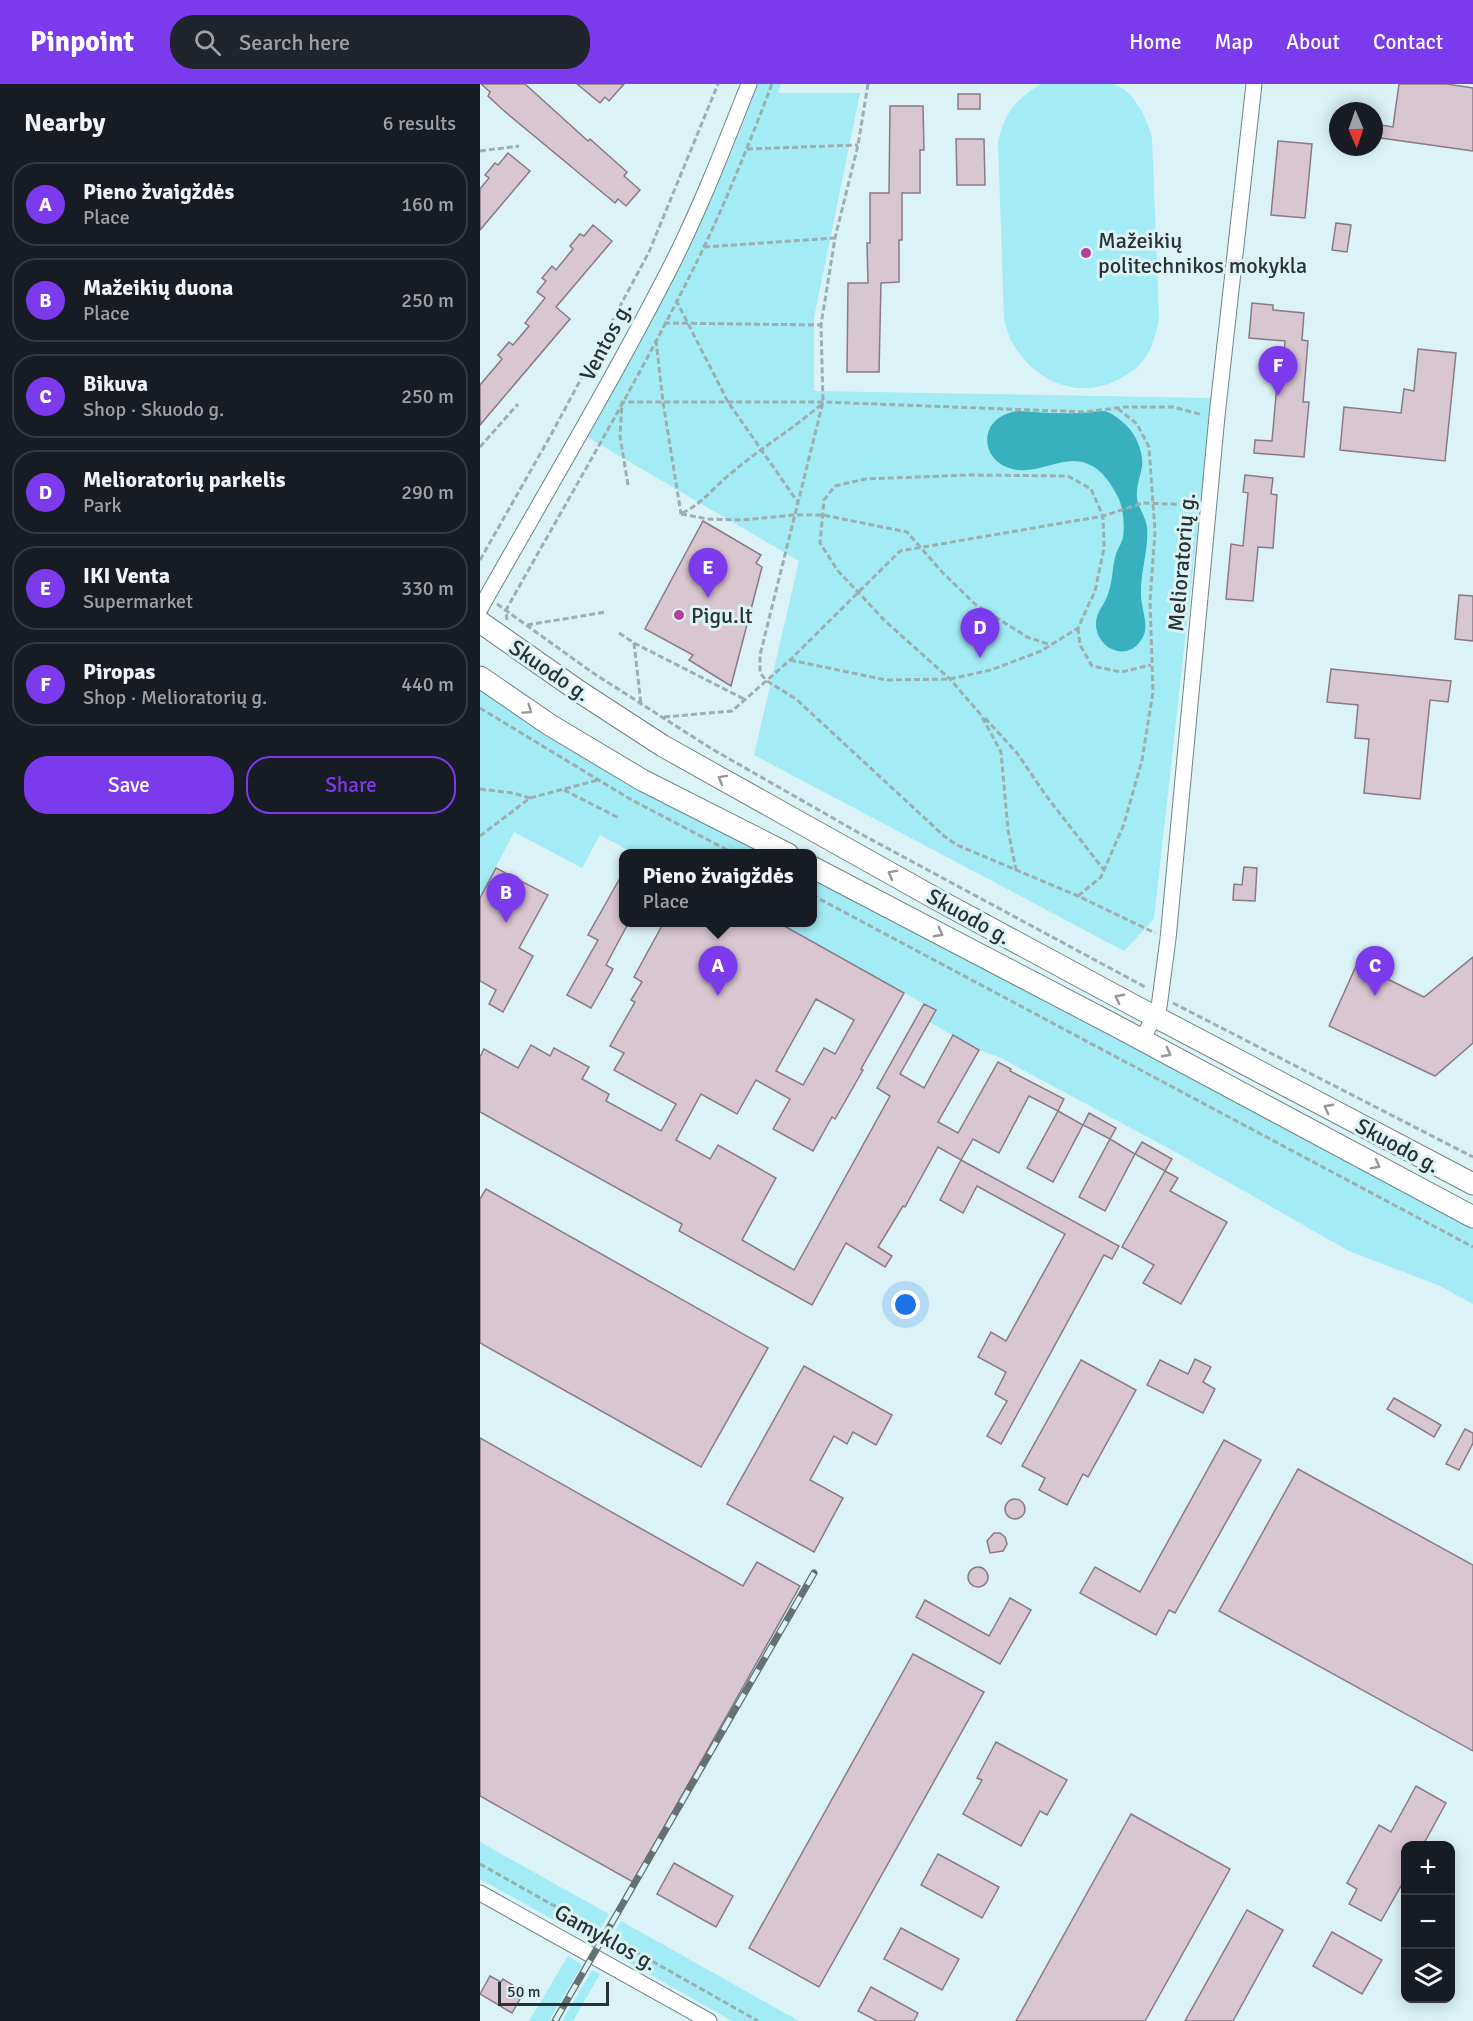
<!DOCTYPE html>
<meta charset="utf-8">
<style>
body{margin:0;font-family:Signika,sans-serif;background:#20242c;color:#f1f3f6}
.controls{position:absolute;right:18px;bottom:18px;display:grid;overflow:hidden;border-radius:12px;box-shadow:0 3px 15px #0003}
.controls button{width:54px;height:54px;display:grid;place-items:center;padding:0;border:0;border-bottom:2px solid #363941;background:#171b24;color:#f1f3f6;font:30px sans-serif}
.compass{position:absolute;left:849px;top:18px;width:54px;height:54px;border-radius:50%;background:#171b24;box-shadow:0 3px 15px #0003;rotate:178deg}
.scale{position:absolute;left:18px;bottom:15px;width:111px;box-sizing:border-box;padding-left:6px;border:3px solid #293233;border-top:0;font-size:16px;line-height:21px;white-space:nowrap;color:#293233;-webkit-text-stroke:4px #dbf3f6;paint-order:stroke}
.you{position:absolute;left:426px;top:1221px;width:21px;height:21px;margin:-15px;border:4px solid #fff;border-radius:50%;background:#1a73e8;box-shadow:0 0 0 9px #1a73e833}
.badge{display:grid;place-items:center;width:39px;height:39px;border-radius:50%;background:#7c3aed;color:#fff;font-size:20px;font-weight:700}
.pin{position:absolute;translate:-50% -50px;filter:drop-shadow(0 2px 3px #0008)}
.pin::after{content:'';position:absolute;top:32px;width:21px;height:18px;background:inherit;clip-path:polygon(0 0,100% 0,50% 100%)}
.popup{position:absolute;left:139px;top:765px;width:198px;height:78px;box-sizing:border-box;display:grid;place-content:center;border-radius:12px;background:#171b24;filter:drop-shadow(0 2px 4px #0005);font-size:20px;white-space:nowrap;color:#9ea1a6}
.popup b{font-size:22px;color:#f1f3f6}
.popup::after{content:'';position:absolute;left:50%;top:100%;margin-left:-12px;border:12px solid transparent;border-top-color:#171b24}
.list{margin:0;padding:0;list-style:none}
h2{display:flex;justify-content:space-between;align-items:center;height:78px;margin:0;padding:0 24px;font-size:26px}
h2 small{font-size:20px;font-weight:400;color:#9ea1a6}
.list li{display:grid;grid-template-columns:39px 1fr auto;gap:18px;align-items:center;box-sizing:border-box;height:84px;margin:0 12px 12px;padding:0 12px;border:2px solid #363941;border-radius:24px}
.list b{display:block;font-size:22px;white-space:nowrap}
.list p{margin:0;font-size:20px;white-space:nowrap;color:#9ea1a6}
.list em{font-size:20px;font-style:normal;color:#9ea1a6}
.actions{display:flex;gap:12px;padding:18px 24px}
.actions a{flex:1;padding:14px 0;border:2px solid #7c3aed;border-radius:24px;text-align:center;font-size:21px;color:#7c3aed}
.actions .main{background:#7c3aed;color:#fff}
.icon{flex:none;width:33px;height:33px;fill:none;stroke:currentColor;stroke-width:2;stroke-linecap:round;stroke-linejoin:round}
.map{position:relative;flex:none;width:993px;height:1937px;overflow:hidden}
header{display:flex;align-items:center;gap:36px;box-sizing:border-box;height:84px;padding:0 30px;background:#7c3aed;color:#fff}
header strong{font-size:28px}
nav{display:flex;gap:33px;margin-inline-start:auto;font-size:21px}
.search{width:420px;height:54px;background:#20242c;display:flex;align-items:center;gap:15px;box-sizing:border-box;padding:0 21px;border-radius:24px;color:#9ea1a6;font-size:22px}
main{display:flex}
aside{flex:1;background:#171b24}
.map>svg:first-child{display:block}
</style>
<header>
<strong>Pinpoint</strong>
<div class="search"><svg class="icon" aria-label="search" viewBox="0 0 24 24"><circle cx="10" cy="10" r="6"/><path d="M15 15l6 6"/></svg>Search here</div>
<nav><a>Home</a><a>Map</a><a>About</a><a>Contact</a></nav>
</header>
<main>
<aside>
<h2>Nearby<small>6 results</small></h2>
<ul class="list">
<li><span class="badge">A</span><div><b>Pieno žvaigždės</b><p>Place</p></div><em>160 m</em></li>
<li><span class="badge">B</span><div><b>Mažeikių duona</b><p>Place</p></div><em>250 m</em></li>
<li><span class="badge">C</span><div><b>Bikuva</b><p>Shop · Skuodo g.</p></div><em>250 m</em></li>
<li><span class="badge">D</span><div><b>Melioratorių parkelis</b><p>Park</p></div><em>290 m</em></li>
<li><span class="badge">E</span><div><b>IKI Venta</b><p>Supermarket</p></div><em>330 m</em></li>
<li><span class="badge">F</span><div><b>Piropas</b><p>Shop · Melioratorių g.</p></div><em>440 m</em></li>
</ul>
<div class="actions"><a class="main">Save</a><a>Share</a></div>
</aside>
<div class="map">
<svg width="993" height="1937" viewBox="0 0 993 1937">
<rect width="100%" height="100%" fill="#dbf3f6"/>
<!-- green -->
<g fill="#a3ecf5">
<path d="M278,0H301L298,9H380L334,234V307L732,314L674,835L644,867L274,671L319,477L107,353C171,239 234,124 278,0Z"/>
<path d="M561,0C582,0 611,0 631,0C653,3 667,35 672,53L679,234C677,246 674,258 668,269C661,282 650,290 637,296C588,321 534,285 524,235L518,58C525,28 535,16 561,0Z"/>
<path d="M0,605L287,769H153L120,751L102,784L34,748L0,814Z"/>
<path d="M333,794L993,1144V1220L960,1202L869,1167L699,1070L519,973L499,966L449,938L455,926L306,843L309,839L332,838Z"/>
<path d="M0,1758L129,1830L113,1858L0,1795Z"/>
<path d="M141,1837L319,1937H252L125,1865Z"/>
<path d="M88,1872L102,1881L69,1937H49Z"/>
<path d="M112,1886L120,1890L93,1937H82Z"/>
</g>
<!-- water -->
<path fill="#39b0be" d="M538,327C557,328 577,330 597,329C606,329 615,327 624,327C631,328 642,337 647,342C656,351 664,369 662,383C660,393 656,403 657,414C658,424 666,433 667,443C669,466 660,488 661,511C661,522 667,536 665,547C664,553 658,562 652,565C634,574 615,557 616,539C616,528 625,520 628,510C633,497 632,483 636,470C638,464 642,459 643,453C645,442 643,423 638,413C631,400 623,386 608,380C585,370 562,389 538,386C498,381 496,332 538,327Z"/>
<!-- building -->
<g fill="#d8c6d1" stroke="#8b7a85" stroke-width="1.5" fill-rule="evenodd">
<path d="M1,0H45L108,57L110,55L147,88L144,92L160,106L146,122L138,115L135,119L23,26L8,12L10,8Z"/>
<path d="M97,0H144L129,17L125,13L120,19Z"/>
<path d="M919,0H967L993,4V67L894,53V40L913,43Z"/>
<rect x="478" y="10" width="22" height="15"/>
<path d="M410,22H443L444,66H440V109H422V156H419V198L401,199L399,288H367L368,199H388L387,159H390V109H409Z"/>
<path d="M476,55H504L505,101H477Z"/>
<path d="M798,57L832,60L825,134L791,131Z"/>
<path d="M28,69L50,87L0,146V105L9,94L5,91L15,79L18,81Z"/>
<path d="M856,139L871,141L867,168L852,166Z"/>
<path d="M113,141L132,157L76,223L90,235L0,341V301L22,275L18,271L29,258L33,261L49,242L45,239L65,214L57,208L66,197L62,194L72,182L76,186L93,165L90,162L100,150L104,152Z"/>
<path d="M772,219L793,221V226L824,229L822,256L828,257L823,318H829L824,373L774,369L775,356L792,357L797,300L801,301L805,257L769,254Z"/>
<path d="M938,265L976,269L965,377L860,366L864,323L921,329L924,305L934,307Z"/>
<path d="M765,391L793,394L791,410L797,411L793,464L778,463L773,517L746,515L751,460L763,462L768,409L763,408Z"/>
<path d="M223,437L281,471L276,479L282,483L251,602L209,576L213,571L165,545Z"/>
<path d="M979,511L993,512V557L975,555Z"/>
<path d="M851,585L971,597L968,618L950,616L940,715L884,709L889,655L875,654L878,621L847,618Z"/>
<path d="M764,783L777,784L775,817L753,816L754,800L762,801Z"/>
<path d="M16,784L68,811L39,864L53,872L23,928L9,920L16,906L0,897V814Z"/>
<path d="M144,787V838H149L126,881L133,885L111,924L87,911L118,856L108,851Z"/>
<path d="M184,838H309L306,843L424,909L381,985L383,986L355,1035L352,1033L333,1067L293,1045L310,1015L276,996L257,1030L221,1010L196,1056L230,1075L238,1061L296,1094L262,1156L314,1186L410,1012L397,1004L444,920L456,926L420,990L444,1004L473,951L499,966L458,1038L478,1049L518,978L531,985L530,987L584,1015L578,1027L549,1012L519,1069L493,1055L481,1076L458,1063L425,1123L423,1122L398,1163L412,1172L405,1183L366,1159L332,1221L199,1147L202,1140L0,1028V973L4,965L38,984L51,961L70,972L74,964L109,983L102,995L129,1010L126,1017L181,1047L196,1020L134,986L144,969L130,962L155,918L151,916L162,898L154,893ZM336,915L374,936L355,970L344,964L323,1001L296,987Z"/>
<path d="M993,873V959L955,992L849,942L877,880L944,913Z"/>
<path d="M578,1027L603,1041L573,1098L547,1084Z"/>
<path d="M609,1029L636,1044L630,1055L603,1041Z"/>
<path d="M630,1055L655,1070L625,1127L599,1113Z"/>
<path d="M662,1058L692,1075L685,1087L655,1070Z"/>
<path d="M481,1076L639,1162L632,1175L624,1171L521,1360L507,1352L527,1317L515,1310L526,1288L498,1273L511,1248L526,1257L585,1150L497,1102L483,1129L460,1116Z"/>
<path d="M685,1087L698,1094L690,1107L747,1138L701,1220L663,1199L674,1181L642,1163Z"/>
<path d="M6,1105L288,1264L221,1383L0,1259V1115Z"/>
<path d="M715,1275L731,1283L723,1298L735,1305L723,1329L667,1301L680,1276L708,1290Z"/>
<path d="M601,1276L656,1306L608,1393L603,1390L587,1421L559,1406L565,1394L542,1382Z"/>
<path d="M324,1282L412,1331L396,1361L373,1348L367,1360L354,1352L330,1396L363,1414L334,1468L247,1420Z"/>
<path d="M914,1314L961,1341L954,1353L907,1325Z"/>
<path d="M985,1345L993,1349V1359L979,1386L966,1380Z"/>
<path d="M0,1354L263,1502L277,1478L320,1502L153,1798L0,1712Z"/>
<path d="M744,1356L781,1376L695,1529L689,1526L676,1551L600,1509L615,1483L660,1508Z"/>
<path d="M818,1385L993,1481V1667L739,1527Z"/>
<circle cx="535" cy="1425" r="10"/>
<path d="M514,1449H520L525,1453L527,1460L523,1467L510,1469L507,1457Z"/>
<circle cx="498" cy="1493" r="10"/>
<path d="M530,1514L551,1526L520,1580L436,1533L445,1516L509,1552Z"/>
<path d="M433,1570L504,1608L339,1903L269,1864Z"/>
<path d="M516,1658L587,1696L567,1731L560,1727L541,1762L483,1730L502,1696L497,1694Z"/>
<path d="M936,1702L966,1719L943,1761H926V1793L901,1837L869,1820L877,1805L867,1799L899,1741L911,1748Z"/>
<path d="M651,1730L750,1785L665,1937H536Z"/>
<path d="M458,1770L519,1803L502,1834L441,1801Z"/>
<path d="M194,1779L253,1812L236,1843L177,1810Z"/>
<path d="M767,1826L803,1846L753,1937H705Z"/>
<path d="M421,1844L479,1875L462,1906L404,1875Z"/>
<path d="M852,1848L902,1876L882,1910L833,1882Z"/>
<path d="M10,1892L21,1898L23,1895L44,1908L32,1929L0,1910Z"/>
<path d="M391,1903L438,1929L434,1937H397L378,1927Z"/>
</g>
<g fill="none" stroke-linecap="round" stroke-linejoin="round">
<defs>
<g id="minor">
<path d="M0,525C63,413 129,303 188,188C219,128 244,63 269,0"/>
<path d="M662,956L679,923L688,855L737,332L774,0"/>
<path d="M0,1809L229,1937"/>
</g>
<g id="secondary">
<path d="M0,538L100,608L183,662L460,817L651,920L993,1100"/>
<path d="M0,593L70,641L162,696L308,770"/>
<path d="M332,783L638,943L993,1133"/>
</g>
</defs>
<!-- minor casing -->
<use href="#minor" stroke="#6f8588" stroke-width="17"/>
<!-- secondary casing -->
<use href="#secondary" stroke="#6f8588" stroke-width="23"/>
<!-- path -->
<g stroke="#9caeb1" stroke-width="3" stroke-dasharray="6 3" stroke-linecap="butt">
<path d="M388,0L378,61L355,154L341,241L343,318L280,571V589L287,597L316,615L464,752L477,761L598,812L675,849"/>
<path d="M267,65L378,61"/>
<path d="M0,67L39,62"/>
<path d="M224,163L355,154"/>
<path d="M196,216L248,318L317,417"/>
<path d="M184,239L341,241"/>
<path d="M176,256L183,318L201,430"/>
<path d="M0,363L38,320"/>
<path d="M148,401L140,352L142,318H343L604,328L645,323H693L723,331"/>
<path d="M202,429C222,420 233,404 249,391C279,365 313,345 343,319"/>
<path d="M201,430L228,435L262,436L314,431H343L427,448L463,489L495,520L547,553L571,561"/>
<path d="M0,476L72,349L169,168L238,0"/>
<path d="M17,520L113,589L232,665L379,749L667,904"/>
<path d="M27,536L26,526C93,406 164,287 224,163C249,110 271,55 292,0"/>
<path d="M47,541L126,528"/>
<path d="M598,544L600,561L612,582L641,588L671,581"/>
<path d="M139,549L154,559L266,616"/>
<path d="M154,559L161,620"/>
<path d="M310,576L406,596L470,595L511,586L561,567L598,544L615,507L624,464L623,432L611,405L588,392L489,391L385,395L355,402L344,416L340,459L358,487L378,508L405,537L470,595L501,631L521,668L528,746L536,786"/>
<path d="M0,624L150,715L255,770"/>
<path d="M184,633L252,627L310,576L420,467L623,432L663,419L716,421"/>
<path d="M505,634L537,669L567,713L624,786"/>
<path d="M0,705L33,709L50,714"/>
<path d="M84,706L139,734"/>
<path d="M0,752L50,714L118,696"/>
<path d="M332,811L993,1163"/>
<path d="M598,812L621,793L644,740L662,676L673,608L670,517L675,448L669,363L657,340L637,324"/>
<path d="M693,919L993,1073"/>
<path d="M0,1780L278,1937"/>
</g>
<!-- minor -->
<use href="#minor" stroke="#fff" stroke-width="15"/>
<!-- secondary -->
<use href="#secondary" stroke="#fff" stroke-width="21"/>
<defs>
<path id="rail" d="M75,1937L334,1489"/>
</defs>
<!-- rail casing -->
<use href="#rail" stroke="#637173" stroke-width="7"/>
<!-- rail -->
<use href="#rail" stroke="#dbf3f6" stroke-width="4.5" stroke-dasharray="14" stroke-linecap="butt"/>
</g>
<!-- one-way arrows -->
<defs><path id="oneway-chevron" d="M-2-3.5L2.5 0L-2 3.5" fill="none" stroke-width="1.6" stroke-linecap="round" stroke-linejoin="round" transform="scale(1.5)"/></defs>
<g stroke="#949899">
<use href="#oneway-chevron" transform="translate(48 626) rotate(35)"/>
<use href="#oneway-chevron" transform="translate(242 695) rotate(-151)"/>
<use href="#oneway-chevron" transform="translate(412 790) rotate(-151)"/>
<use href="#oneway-chevron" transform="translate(459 849) rotate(28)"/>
<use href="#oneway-chevron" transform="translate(639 914) rotate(-152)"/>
<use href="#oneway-chevron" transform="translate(687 969) rotate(28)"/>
<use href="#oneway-chevron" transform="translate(848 1024) rotate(-152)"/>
<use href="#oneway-chevron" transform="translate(896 1081) rotate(28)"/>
</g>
<!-- markers -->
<g fill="#b64097" stroke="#dbf3f6" stroke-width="2">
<circle cx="606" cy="169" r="6"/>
<circle cx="199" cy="531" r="6"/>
</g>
<g text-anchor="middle" stroke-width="6" stroke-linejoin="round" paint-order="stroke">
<!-- poi labels -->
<g font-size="22" fill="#293233" stroke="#dbf3f6" text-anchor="start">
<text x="618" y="164">Mažeikių<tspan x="618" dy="25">politechnikos mokykla</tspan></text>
<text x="211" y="539">Pigu.lt</text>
</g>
<!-- street labels -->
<g font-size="22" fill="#293233" stroke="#dbf3f6">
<text transform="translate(125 257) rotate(-62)" y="8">Ventos g.</text>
<text transform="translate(701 478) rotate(-85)" y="8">Melioratorių g.</text>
<text transform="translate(70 586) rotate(34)" y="8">Skuodo g.</text>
<text transform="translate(489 832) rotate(29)" y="8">Skuodo g.</text>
<text transform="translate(918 1061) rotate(28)" y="8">Skuodo g.</text>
<text transform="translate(126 1853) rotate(29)" y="8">Gamyklos g.</text>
</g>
</g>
</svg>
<div class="controls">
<button>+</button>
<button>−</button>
<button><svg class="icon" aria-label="layers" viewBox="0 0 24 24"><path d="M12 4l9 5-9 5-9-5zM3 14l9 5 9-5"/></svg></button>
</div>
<svg class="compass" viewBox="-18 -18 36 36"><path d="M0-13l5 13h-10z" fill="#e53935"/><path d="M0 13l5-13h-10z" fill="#9ea1a6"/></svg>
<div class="scale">50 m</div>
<div class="you"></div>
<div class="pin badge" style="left:238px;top:912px">A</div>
<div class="popup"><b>Pieno žvaigždės</b>Place</div>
<div class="pin badge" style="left:26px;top:839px">B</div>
<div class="pin badge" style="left:895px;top:912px">C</div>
<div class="pin badge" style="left:500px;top:574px">D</div>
<div class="pin badge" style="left:228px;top:514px">E</div>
<div class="pin badge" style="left:798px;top:312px">F</div>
</div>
</main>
